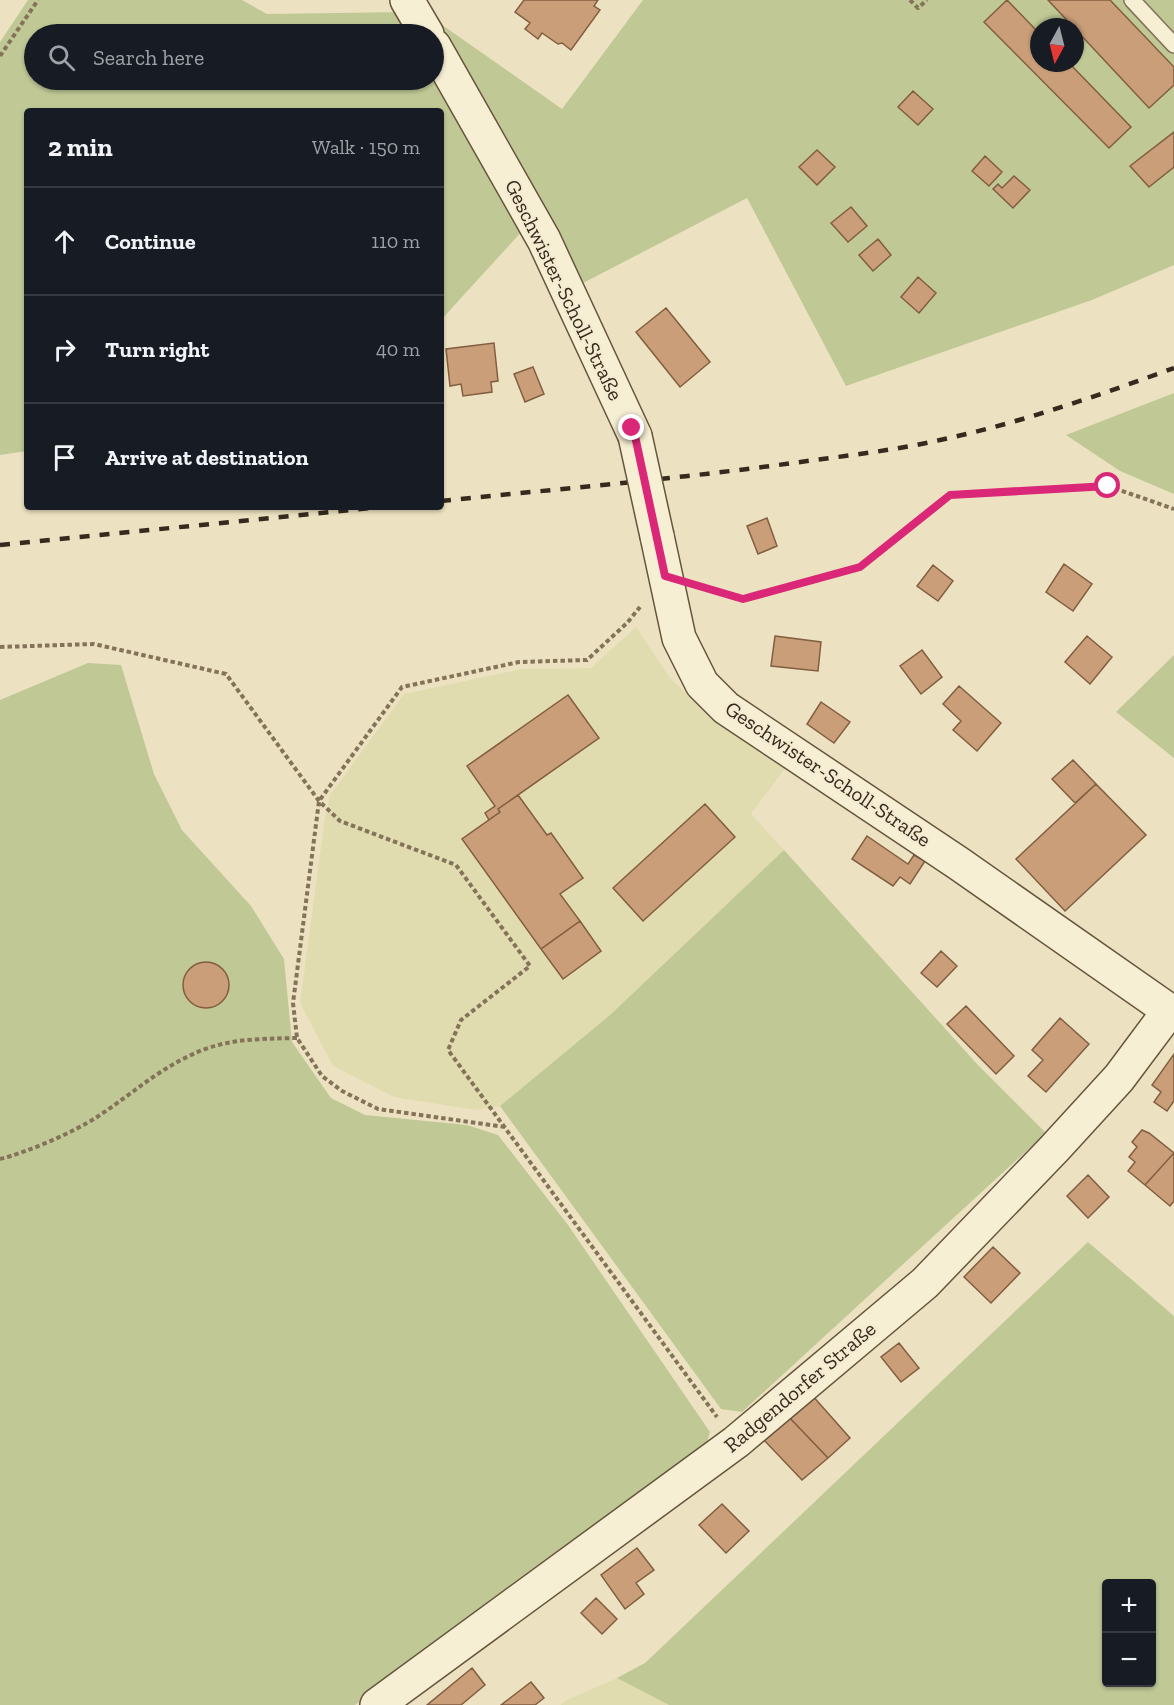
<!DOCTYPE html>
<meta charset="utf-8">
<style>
:root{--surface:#171b24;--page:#20242c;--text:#f1f3f6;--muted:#9ea1a6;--line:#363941}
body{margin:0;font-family:"Zilla Slab",serif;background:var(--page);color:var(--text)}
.controls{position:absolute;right:18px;bottom:18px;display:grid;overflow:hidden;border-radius:6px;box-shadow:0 2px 4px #0004}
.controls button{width:54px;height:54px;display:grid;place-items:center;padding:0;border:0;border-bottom:2px solid var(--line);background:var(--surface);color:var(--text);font:30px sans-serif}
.compass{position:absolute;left:1030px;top:18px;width:54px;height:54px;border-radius:50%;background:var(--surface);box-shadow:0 2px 4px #0004;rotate:187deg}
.stop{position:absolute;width:18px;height:18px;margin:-14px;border:4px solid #db2777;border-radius:50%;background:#fff}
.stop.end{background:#db2777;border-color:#fff;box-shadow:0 2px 6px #0008}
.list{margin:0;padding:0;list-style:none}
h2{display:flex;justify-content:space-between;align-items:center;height:78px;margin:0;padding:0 24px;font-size:26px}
h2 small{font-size:20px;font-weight:400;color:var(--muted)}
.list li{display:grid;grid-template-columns:39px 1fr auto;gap:18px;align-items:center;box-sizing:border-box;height:108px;padding:0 24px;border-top:2px solid var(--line)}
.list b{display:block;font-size:22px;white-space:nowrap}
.list em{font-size:20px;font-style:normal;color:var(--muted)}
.icon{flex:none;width:33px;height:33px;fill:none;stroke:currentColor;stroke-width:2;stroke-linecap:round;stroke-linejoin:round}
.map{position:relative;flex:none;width:1174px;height:1705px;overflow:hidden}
.search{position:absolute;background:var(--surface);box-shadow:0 2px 4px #0004;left:24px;top:24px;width:420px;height:66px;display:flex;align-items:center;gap:15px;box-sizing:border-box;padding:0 21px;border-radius:33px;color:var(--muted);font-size:22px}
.panel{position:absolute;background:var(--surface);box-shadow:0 2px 4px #0004;left:24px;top:108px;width:420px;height:402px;border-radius:6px}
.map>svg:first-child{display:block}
.farmland{fill:#e1dcaf}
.green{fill:#c0c996;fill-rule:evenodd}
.building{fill:#c99e78;stroke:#825e40;stroke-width:1.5}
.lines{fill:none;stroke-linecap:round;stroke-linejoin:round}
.lane-casing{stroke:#847359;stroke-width:18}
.secondary-casing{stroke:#66543d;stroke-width:36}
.path{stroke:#847359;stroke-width:4;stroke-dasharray:4.5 3;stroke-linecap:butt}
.lane{stroke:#f7efd4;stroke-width:15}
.secondary{stroke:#f7efd4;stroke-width:33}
.rail{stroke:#352a1d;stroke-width:4.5;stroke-dasharray:10 10;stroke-linecap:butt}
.secondary-bridge-casing{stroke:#66543d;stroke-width:36;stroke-linecap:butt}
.secondary-bridge{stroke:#f7efd4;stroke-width:33}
.route{stroke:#db2777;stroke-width:8}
.labels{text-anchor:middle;stroke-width:4.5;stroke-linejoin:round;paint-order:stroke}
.street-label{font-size:21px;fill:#352a1d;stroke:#f4ebd0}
</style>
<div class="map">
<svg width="1174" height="1705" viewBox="0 0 1174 1705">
<rect width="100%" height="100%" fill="#ece2c1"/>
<!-- farmland -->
<path class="farmland" d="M636 627 670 678 708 713 786 767 751 814 784 850 610 1015 500 1106 475 1110 394 1097 333 1066 300 1003 324 824 330 795 404 694 522 669 591 668Z
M617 1678 669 1705H560L567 1700Z"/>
<!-- green -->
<path class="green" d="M28 0H242L267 14 405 12 438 22 562 109 643 0H1174V265L1092 300 846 386 747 198 560 295 525 228 441 320V111H27V451L0 455V42ZM1039 27H1075V63H1039ZM34 34H434V80H34Z
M1174 393V494L1120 471 1066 435Z
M1174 655V758L1116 712Z
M88 663 121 665 154 774 182 830 251 906 284 959 292 1042 331 1098 365 1115 467 1125 498 1135 568 1225 710 1432 706 1446 355 1705H0V700Z
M784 850 977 1064 1046 1133 742 1412 721 1409 500 1106 610 1015Z
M1088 1242 1174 1316V1705H669L617 1678 645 1663ZM1106 1584H1152V1682H1106Z"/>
<!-- building -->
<path class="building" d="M524 0H598L594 6 600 10 571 50 562 43 558 44 542 33 538 39 525 29 530 23 515 12Z
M1007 0 1039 33V63H1069L1131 127 1109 148 984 22Z
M1048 0H1110L1174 67V85L1149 108Z
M913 91 933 109 918 125 898 107Z
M1174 132V167L1149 187 1130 166Z
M817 150 835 167 817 185 799 167Z
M985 156 1002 172 989 186 972 171Z
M1014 176 1030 190 1013 208 993 189 998 184 1002 188Z
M851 207 867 226 848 242 831 223Z
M878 239 891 255 873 271 859 255Z
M918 277 936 293 919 313 901 297Z
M666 308 710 362 680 387 636 332Z
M494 343 498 381 491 382 492 392 463 396 461 384 450 386 446 349Z
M533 367 544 394 525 402 514 374Z
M767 518 777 546 758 554 747 526Z
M1064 564 1092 584 1073 611 1046 592Z
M933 565 953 581 938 601 917 586Z
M775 636 821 642 818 671 771 666Z
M1087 636 1112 657 1090 684 1065 662Z
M922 650 942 677 921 694 900 666Z
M959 686 1001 723 977 751 953 730 961 721 943 704Z
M568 695 599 738 498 809 500 812 489 820 485 813 495 806 467 766Z
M821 702 850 722 834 743 807 724Z
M1073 760 1096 784 1075 803 1052 779Z
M1096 784 1146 835 1065 911 1016 859Z
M518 795 547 835 551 833 583 878 560 894 580 921 541 949 462 839 500 812 498 809Z
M705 804 735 837 643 921 613 888Z
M867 836 908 864 914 855 925 861 910 884 900 877 893 886 852 859Z
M580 921 601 951 563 979 541 949Z
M941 951 957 966 937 987 921 973Z
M183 985a23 23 0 1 1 46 0a23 23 0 1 1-46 0Z
M966 1006 1014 1056 996 1074 947 1024Z
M1060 1018 1089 1044 1046 1092 1028 1076 1043 1060 1032 1050Z
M1174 1054V1101L1167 1111 1154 1102 1161 1092 1152 1085Z
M1142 1130 1149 1133 1174 1153 1145 1185 1128 1171 1135 1162 1129 1157 1137 1147 1132 1142Z
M1174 1153V1201L1170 1206 1145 1185Z
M1088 1175 1109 1197 1088 1218 1067 1196Z
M993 1247 1020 1273 991 1303 964 1277Z
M899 1343 919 1368 901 1382 881 1357Z
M811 1394 850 1438 828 1458 787 1415Z
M787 1415 828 1458 802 1480 762 1438Z
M722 1504 749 1531 726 1553 699 1525Z
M637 1548 654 1570 636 1583 644 1594 625 1609 601 1575Z
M596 1598 617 1619 602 1634 581 1613Z
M472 1668 485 1685 461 1705H427Z
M531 1682 544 1698 535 1705H501Z"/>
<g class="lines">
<!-- lane casing -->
<g class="lane-casing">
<path id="lane" d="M1132 0 1174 45"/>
</g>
<!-- secondary casing -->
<g class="secondary-casing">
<path id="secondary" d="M407 0 427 34
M434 46 544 240 635 436
M657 536 679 638 702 684 726 708 958 863 1174 1014
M377 1705 736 1442 925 1283 1054 1149 1119 1078 1169 1011"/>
</g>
<!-- path -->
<path class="path" d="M910 0 918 8 927 0
M0 56 38 0
M697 585 743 599 860 567 950 495 1108 486 1174 509
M0 647 94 644 226 674 319 801 340 821 456 865 530 966 461 1020 448 1050 717 1417
M505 1127 378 1109 342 1091 322 1076 297 1038 293 1003 319 801 402 687 519 662 587 660 627 623 640 607
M0 1159C28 1152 72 1133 97 1117 128 1097 155 1072 189 1056 225 1038 258 1039 297 1038"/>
<!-- lane -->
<use href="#lane" class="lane"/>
<!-- secondary -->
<use href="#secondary" class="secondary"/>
<!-- rail -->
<path class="rail" d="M441 501C558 489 676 479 793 463 842 456 892 451 940 440 1020 423 1097 396 1174 368
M0 545 381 507"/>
<!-- secondary-bridge casing -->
<g class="secondary-bridge-casing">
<path id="secondary-bridge" d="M635 436 657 536"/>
</g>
<!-- secondary-bridge -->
<use href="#secondary-bridge" class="secondary-bridge"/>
</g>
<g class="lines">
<!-- route -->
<path class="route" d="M632 428 635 436 665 576 743 599 860 567 950 495 1108 486"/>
</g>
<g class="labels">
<!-- street labels -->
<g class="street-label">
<text transform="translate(564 290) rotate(64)" y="7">Geschwister-Scholl-Straße</text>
<text transform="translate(828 774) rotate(34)" y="7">Geschwister-Scholl-Straße</text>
<text transform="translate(800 1387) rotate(-40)" y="7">Radgendorfer Straße</text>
</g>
</g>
</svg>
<div class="controls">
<button>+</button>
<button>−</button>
</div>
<svg class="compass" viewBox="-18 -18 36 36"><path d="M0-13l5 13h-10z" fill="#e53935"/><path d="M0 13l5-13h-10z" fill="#9ea1a6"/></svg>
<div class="stop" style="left:1108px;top:486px"></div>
<div class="stop end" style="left:632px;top:428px"></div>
<div class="search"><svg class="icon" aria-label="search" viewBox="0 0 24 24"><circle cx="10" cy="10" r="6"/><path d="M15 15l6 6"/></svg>Search here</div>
<section class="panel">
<h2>2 min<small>Walk · 150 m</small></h2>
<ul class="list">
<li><svg class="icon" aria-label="ahead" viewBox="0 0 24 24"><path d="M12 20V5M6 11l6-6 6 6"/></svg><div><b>Continue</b></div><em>110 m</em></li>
<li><svg class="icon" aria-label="right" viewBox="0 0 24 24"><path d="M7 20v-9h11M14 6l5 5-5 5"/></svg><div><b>Turn right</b></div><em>40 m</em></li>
<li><svg class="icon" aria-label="arrive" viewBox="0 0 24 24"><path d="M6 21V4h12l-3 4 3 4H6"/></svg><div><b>Arrive at destination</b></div></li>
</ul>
</section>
</div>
